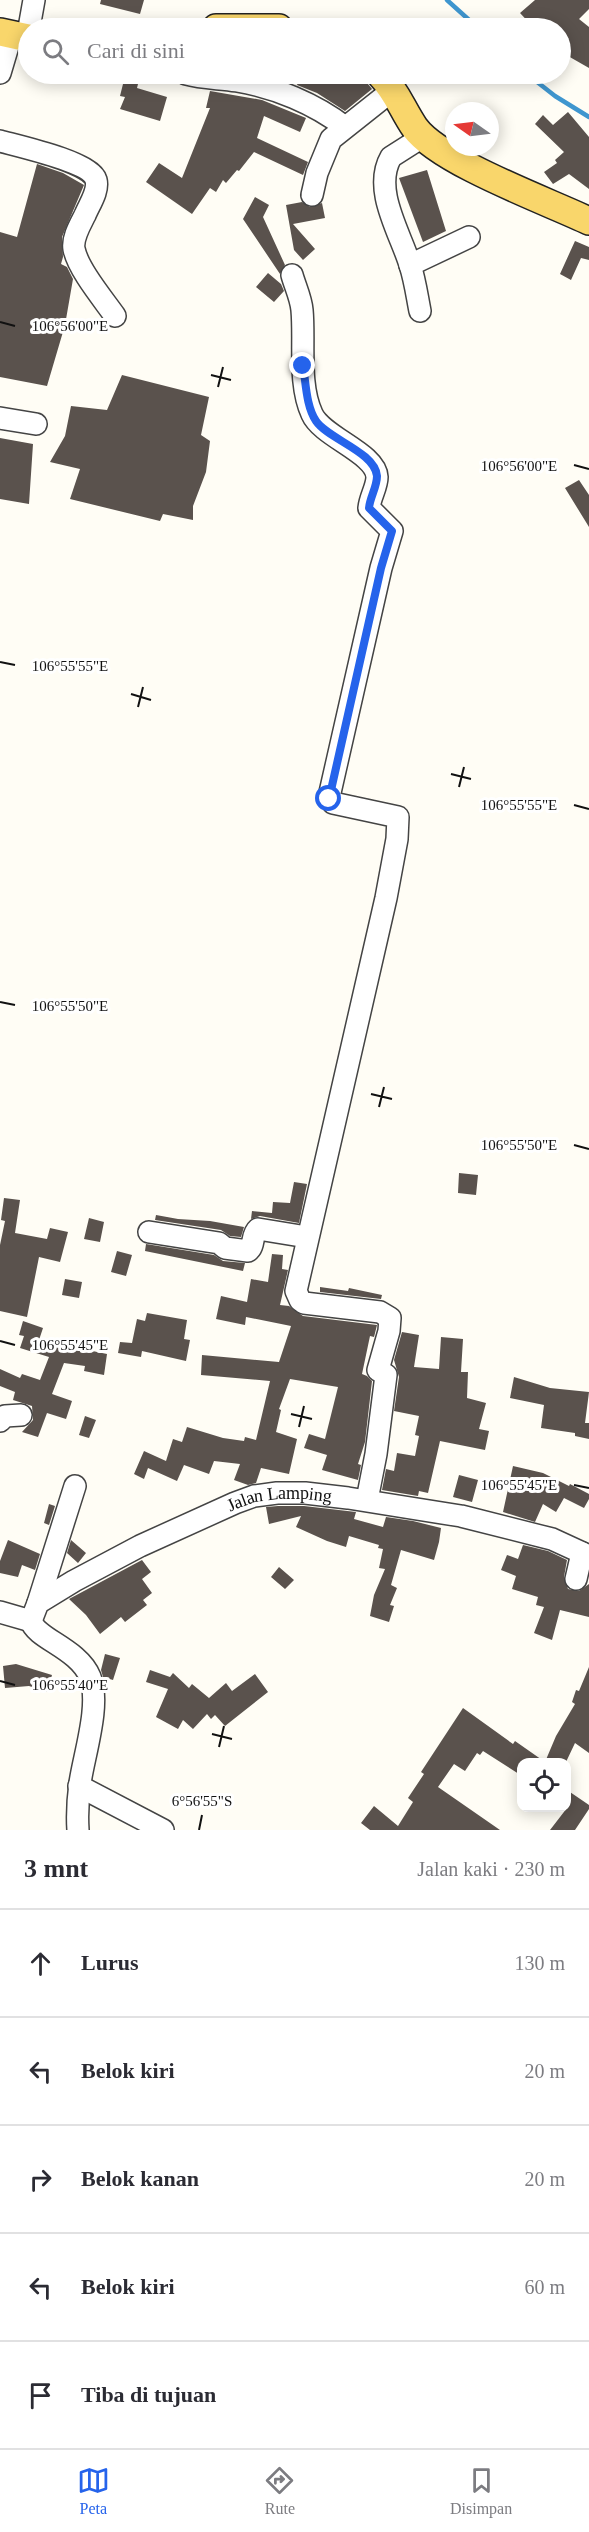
<!DOCTYPE html>
<html lang="id">
<meta charset="utf-8">
<style>
:root{--surface:#fff;--page:#f7f7f7;--text:#2b2b33;--muted:#7c7c81;--line:#e1e1e2;--accent:#2563eb}
body{margin:0;font-family:"Times New Roman",serif;background:var(--page);color:var(--text)}
.controls{position:absolute;right:18px;bottom:18px;display:grid;overflow:hidden;border-radius:12px;box-shadow:0 3px 15px #0003}
.controls button{width:54px;height:54px;display:grid;place-items:center;padding:0;border:0;border-bottom:2px solid var(--line);background:var(--surface);color:var(--text);font:30px sans-serif}
.compass{position:absolute;left:445px;top:102px;width:54px;height:54px;border-radius:50%;background:var(--surface);box-shadow:0 3px 15px #0003;rotate:284deg}
.stop{position:absolute;width:18px;height:18px;margin:-14px;border:4px solid #2563eb;border-radius:50%;background:#fff}
.stop.end{background:#2563eb;border-color:#fff;box-shadow:0 2px 6px #0008}
.list{margin:0;padding:0;list-style:none}
h2{display:flex;justify-content:space-between;align-items:center;height:78px;margin:0;padding:0 24px;font-size:26px}
h2 small{font-size:20px;font-weight:400;color:var(--muted)}
.list li{display:grid;grid-template-columns:39px 1fr auto;gap:18px;align-items:center;box-sizing:border-box;height:108px;padding:0 24px;border-top:2px solid var(--line)}
.list b{display:block;font-size:22px;white-space:nowrap}
.list em{font-size:20px;font-style:normal;color:var(--muted)}
.icon{flex:none;width:33px;height:33px;fill:none;stroke:currentColor;stroke-width:2;stroke-linecap:round;stroke-linejoin:round}
.map{position:relative;flex:none;width:589px;height:1830px;overflow:hidden}
.search{position:absolute;background:var(--surface);box-shadow:0 3px 15px #0003;left:18px;right:18px;top:18px;height:66px;display:flex;align-items:center;gap:15px;box-sizing:border-box;padding:0 21px;border-radius:33px;color:var(--muted);font-size:22px}
.sheet{height:618px;background:var(--surface)}
nav{display:flex;justify-content:space-around;align-items:center;box-sizing:border-box;height:84px;border-top:2px solid var(--line);background:var(--surface);font-size:16px;color:var(--muted)}
nav a{display:grid;justify-items:center;gap:3px}
nav .on{color:var(--accent)}
.map>svg:first-child{display:block}
.lines{fill:none;stroke-linecap:round;stroke-linejoin:round}
.stream{stroke:#3f96cf;stroke-width:4.5}
.building{fill:#5a524d}
.minor-casing{stroke:#444;stroke-width:24}
.major-casing{stroke:#222;stroke-width:30}
.minor{stroke:#fff;stroke-width:21}
.major{stroke:#f9d66b;stroke-width:27}
.route{stroke:#2563eb;stroke-width:8}
.ticks{fill:none;stroke:#111;stroke-width:2}
.labels{text-anchor:middle;stroke-width:6;stroke-linejoin:round;paint-order:stroke}
.street-label{font-size:18px;fill:#111;stroke:#fff}
.ticks-label{font-size:15px;text-anchor:middle;fill:#111;stroke:#fff;stroke-width:6;stroke-linejoin:round;paint-order:stroke}
</style>
<div class="map">
<svg width="589" height="1830" viewBox="0 0 589 1830">
<rect width="100%" height="100%" fill="#fffdf5"/>
<g class="lines">
<!-- stream -->
<path class="stream" d="M447 0 478 28
M527 74 555 96 589 117"/>
</g>
<!-- building -->
<path class="building" d="M101 0H144L140 14 100 4Z
M535 0H589V9L579 19 589 27V68L561 52V28H534L520 13Z
M301 74H360L372 89 345 111 317 93 297 85Z
M124 80 138 84 137 88 167 97 160 121 120 109 125 97 120 96Z
M210 91 262 100 306 118 300 132 264 116 257 138 308 162 303 175 254 152 239 171 237 170 226 183 223 180 216 192 210 188 192 214 146 182 159 163 182 178 210 108H206Z
M568 112 589 137V189L569 174 553 184 544 172 557 163 555 160 564 152 535 124 543 115 553 125Z
M37 164 63 173 84 185 62 237 63 257 61 264 67 267 73 279 65 325 47 386 0 377V232L17 237Z
M427 170 446 231 423 242 399 178Z
M255 197 269 205 263 217 285 265 280 274 243 219Z
M302 202 310 207 322 203 325 218 293 224 315 249 303 260 294 250 286 205Z
M575 241 589 247V260L581 258 571 280 560 274Z
M268 273 281 284 284 291 274 302 256 287Z
M122 375 209 397 201 435 210 441 206 472 193 506V520L163 514 160 521 70 499 80 469 50 462 65 436 71 406 107 410Z
M0 438 33 444 29 504 0 499Z
M579 480 589 495V527L565 488Z
M459 1173 478 1175 476 1195 458 1193Z
M294 1182 307 1184 299 1223 260 1216 251 1219 252 1211 272 1213 273 1202 290 1203Z
M4 1198 20 1200 15 1233 47 1239 50 1228 68 1232 60 1262 39 1257 27 1317 0 1311V1245L5 1221 1 1220Z
M156 1215 178 1219 210 1221 244 1227 241 1237 230 1236 221 1230 155 1220Z
M89 1218 104 1222 100 1242 84 1239Z
M146 1244 214 1255 223 1261 245 1263 243 1271 145 1251Z
M117 1251 132 1255 126 1276 111 1272Z
M272 1254 283 1255 282 1269 288 1270 280 1305 289 1306 303 1316 377 1325 374 1337 370 1336 362 1374 367 1376 372 1381 365 1442 358 1464 361 1465 358 1480 322 1470 327 1455 304 1448 309 1434 325 1439 338 1387 290 1379 279 1409 281 1410 276 1432 297 1439 289 1474 261 1468 256 1483 248 1485 234 1480 240 1464 214 1461 209 1474 184 1465 177 1481 148 1468 144 1479 134 1474 144 1451 166 1461 173 1439 182 1442 187 1427 223 1438 244 1441 245 1437 256 1440 270 1381 201 1375 202 1355 279 1362 291 1326 246 1317 245 1325 216 1319 221 1296 247 1302 251 1279 268 1282Z
M65 1279 82 1282 79 1298 62 1295Z
M320 1287 348 1291 349 1288 382 1295 381 1299 320 1292Z
M147 1313 187 1320 184 1339 190 1340 186 1361 142 1351 141 1357 118 1353 120 1342 132 1343 137 1319 145 1321Z
M23 1321 43 1328 39 1340 107 1354 104 1375 84 1371 85 1366 64 1363 52 1394 72 1401 66 1419 47 1413 38 1437 22 1432 33 1420 32 1406 13 1400 15 1392 0 1386V1369L20 1378 22 1374 40 1380 49 1357 20 1348 24 1336 19 1335Z
M402 1332 419 1335 414 1367 439 1369 441 1337 463 1339 461 1372H468L467 1398 486 1403 479 1429 489 1431 485 1450 440 1441 428 1493 419 1491 418 1496 382 1490 386 1469 394 1471 397 1453 415 1456 419 1436 415 1435 419 1416 394 1411 399 1377 394 1360Z
M514 1377 550 1388 589 1392 585 1423H589V1439L575 1436V1433L541 1428 544 1405 510 1398Z
M85 1416 96 1420 89 1438 79 1435Z
M513 1466 543 1473 569 1486 570 1484 589 1494V1499L584 1508 564 1498 556 1512 543 1504 535 1522 503 1512Z
M459 1475 478 1480 472 1502 453 1497Z
M49 1504 55 1506 49 1525 44 1523Z
M278 1506H304L356 1512 354 1519 383 1527 386 1517 413 1521 441 1528 439 1542 434 1560 401 1550 391 1585 397 1588 390 1605 394 1606 389 1622 370 1616 374 1595 385 1569 379 1568 383 1549 378 1548 379 1545 349 1536 346 1547 327 1541 296 1527 301 1516 269 1524 266 1507Z
M8 1540 40 1554 35 1570 22 1565 18 1577 0 1573V1561Z
M71 1540 86 1553 78 1563 67 1553Z
M523 1545 548 1551 567 1560 564 1577 568 1589 579 1591 589 1584V1617L560 1610 552 1640 534 1633 544 1607 536 1605 538 1597 512 1589 516 1576 501 1570 507 1555 518 1559Z
M142 1560 151 1572 142 1579 152 1593 143 1600 147 1605 125 1622 121 1617 100 1634 86 1615 69 1599Z
M279 1567 294 1580 285 1589 271 1577Z
M105 1654 120 1658 113 1680 103 1677 101 1670Z
M16 1664 52 1675 47 1692 29 1686 5 1688 3 1666Z
M589 1667V1753L575 1743 566 1762H522V1776L483 1751 480 1755 477 1753 465 1771 454 1764 438 1787 500 1830H370L361 1823 374 1806 398 1826 413 1802 408 1798 424 1774 421 1772 463 1708 513 1744 515 1741 545 1762 556 1736 575 1704 572 1702 576 1690 579 1691Z
M150 1670 170 1677 173 1673 189 1688 192 1684 209 1698 226 1683 232 1691 255 1674 268 1692 225 1726 215 1715 211 1719 207 1714 193 1729 183 1720 178 1729 156 1717 168 1689 146 1682Z
M567 1790 589 1805V1809L575 1830H550L567 1808Z"/>
<g class="lines">
<!-- minor casing -->
<g class="minor-casing">
<g id="minor">
<path d="M29 28 34 0"/>
<path d="M0 73 11 36"/>
<path d="M186 74C204 79 220 78 237 81 275 87 315 104 345 127"/>
<path d="M0 141C18 146 91 162 96 180 99 191 89 205 85 215 80 225 72 238 74 249 78 269 103 299 115 316"/>
<path d="M312 195 317 173 331 139 394 89"/>
<path d="M410 265 469 237"/>
<path d="M292 275C295 286 301 298 302 310 305 342 298 384 312 414 322 437 376 453 377 477 377 487 370 497 369 508L392 531 381 568 329 797 333 803 398 817 397 839 386 898 296 1291 300 1300 304 1303 380 1312 390 1318 389 1331 378 1370 386 1375 376 1454 367 1500"/>
<path d="M420 311C417 296 415 280 410 265 401 234 372 190 391 157L424 136"/>
<path d="M0 418 36 424"/>
<path d="M149 1232 219 1243 225 1248 248 1251C255 1246 251 1235 258 1229L307 1237"/>
<path d="M0 1421 5 1416 21 1415"/>
<path d="M576 1579 582 1553"/>
<path d="M38 1603 75 1486"/>
<path id="s1" d="M0 1612 31 1621 38 1603 74 1581 140 1546 235 1503 254 1496 277 1493H305L348 1498 461 1516 552 1539 589 1556"/>
<path d="M31 1621C36 1639 78 1648 90 1677 101 1704 84 1755 80 1783 78 1798 77 1815 78 1830"/>
<path d="M79 1786 163 1830"/>
</g>
</g>
<!-- major casing -->
<g class="major-casing">
<path id="major" d="M216 28H279
M0 32 28 38
M380 74C397 92 402 109 415 128 440 162 547 201 589 221"/>
</g>
<!-- minor -->
<use href="#minor" class="minor"/>
<!-- major -->
<use href="#major" class="major"/>
</g>
<g class="lines">
<!-- route -->
<path class="route" d="M303 366C306 383 306 406 316 421 328 439 375 452 377 476 377 487 370 497 369 508L392 531 381 568 329 799"/>
</g>
<!-- ticks -->
<path class="ticks" d="M0 322 15 326M211 375 231 380M218 387 223 367M574 465 589 469M0 662 15 665M131 694 151 700M138 707 143 687M451 774 471 779M459 787 464 767M574 805 589 809M0 1002 15 1005M371 1094 392 1099M379 1107 384 1087M574 1145 589 1149M0 1341 15 1345M291 1414 312 1419M299 1427 304 1406M574 1485 589 1488M0 1681 15 1685M212 1734 232 1739M219 1747 224 1726M199 1830 202 1815"/>
<g class="labels">
<!-- street labels -->
<g class="street-label">
<text dy="6" stroke="none"><textPath href="#s1" startOffset="318">Jalan Lamping</textPath></text>
</g>
</g>
<g class="ticks-label">
<text x="70" y="331">106°56'00"E</text>
<text x="519" y="471">106°56'00"E</text>
<text x="70" y="671">106°55'55"E</text>
<text x="519" y="810">106°55'55"E</text>
<text x="70" y="1011">106°55'50"E</text>
<text x="519" y="1150">106°55'50"E</text>
<text x="70" y="1350">106°55'45"E</text>
<text x="519" y="1490">106°55'45"E</text>
<text x="70" y="1690">106°55'40"E</text>
<text x="202" y="1806">6°56'55"S</text>
</g>
</svg>
<div class="controls">
<button><svg class="icon" aria-label="locate" viewBox="0 0 24 24"><circle cx="12" cy="12" r="6"/><path d="M12 2v4M12 18v4M2 12h4M18 12h4"/></svg></button>
</div>
<svg class="compass" viewBox="-18 -18 36 36"><path d="M0-13l5 13h-10z" fill="#e53935"/><path d="M0 13l5-13h-10z" fill="#7c7c81"/></svg>
<div class="stop" style="left:329px;top:799px"></div>
<div class="stop end" style="left:303px;top:366px"></div>
<div class="search"><svg class="icon" aria-label="search" viewBox="0 0 24 24"><circle cx="10" cy="10" r="6"/><path d="M15 15l6 6"/></svg>Cari di sini</div>
</div>
<section class="sheet">
<h2>3 mnt<small>Jalan kaki · 230 m</small></h2>
<ul class="list">
<li><svg class="icon" aria-label="ahead" viewBox="0 0 24 24"><path d="M12 20V5M6 11l6-6 6 6"/></svg><div><b>Lurus</b></div><em>130 m</em></li>
<li><svg class="icon" aria-label="left" viewBox="0 0 24 24"><path d="M17 20v-9H6M10 6l-5 5 5 5"/></svg><div><b>Belok kiri</b></div><em>20 m</em></li>
<li><svg class="icon" aria-label="right" viewBox="0 0 24 24"><path d="M7 20v-9h11M14 6l5 5-5 5"/></svg><div><b>Belok kanan</b></div><em>20 m</em></li>
<li><svg class="icon" aria-label="left" viewBox="0 0 24 24"><path d="M17 20v-9H6M10 6l-5 5 5 5"/></svg><div><b>Belok kiri</b></div><em>60 m</em></li>
<li><svg class="icon" aria-label="arrive" viewBox="0 0 24 24"><path d="M6 21V4h12l-3 4 3 4H6"/></svg><div><b>Tiba di tujuan</b></div></li>
</ul>
</section>
<nav>
<a class="on"><svg class="icon" aria-label="map" viewBox="0 0 24 24"><path d="M3 6l6-2 6 2 6-2v14l-6 2-6-2-6 2zM9 4v14M15 6v14"/></svg>Peta</a>
<a><svg class="icon" aria-label="directions" viewBox="0 0 24 24"><path d="M12 3l9 9-9 9-9-9zM9 14v-3h6M13 9l2 2-2 2"/></svg>Rute</a>
<a><svg class="icon" aria-label="saved" viewBox="0 0 24 24"><path d="M7 4h10v16l-5-4-5 4z"/></svg>Disimpan</a>
</nav>
